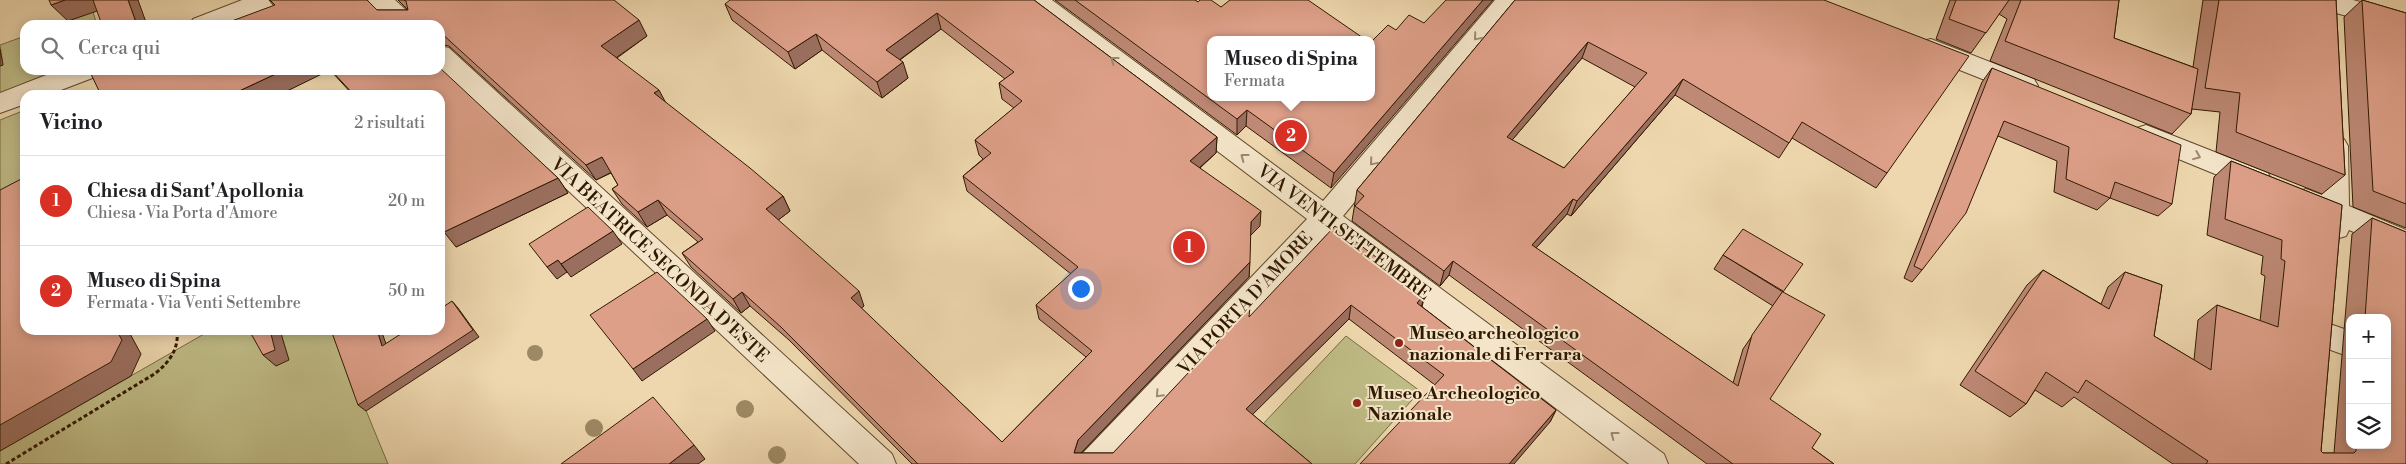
<!DOCTYPE html>
<html lang="it">
<meta charset="utf-8">
<style>
:root{--surface:#fff;--page:#f2f2f2;--text:#202124;--muted:#757577;--line:#e0e0e0;--accent:#d93025}
body{margin:0;font-family:"Libre Bodoni",serif;background:var(--page);color:var(--text)}
.controls{position:absolute;right:15px;bottom:15px;display:grid;overflow:hidden;border-radius:10px;box-shadow:0 2px 12px #0003}
.controls button{width:45px;height:45px;display:grid;place-items:center;padding:0;border:0;border-bottom:1px solid var(--line);background:var(--surface);color:var(--text);font:25px sans-serif}
.you{position:absolute;left:1080px;top:288px;width:18px;height:18px;margin:-12px;border:4px solid #fff;border-radius:50%;background:#1a73e8;box-shadow:0 0 0 8px #1a73e833}
.badge{display:grid;place-items:center;width:32px;height:32px;border-radius:50%;background:var(--accent);color:#fff;font-size:16px;font-weight:700}
.pin{position:absolute;translate:-50% -50%;border:2px solid #fff;box-shadow:0 1px 5px #0006}
.popup{position:absolute;left:1207px;top:36px;width:168px;height:65px;box-sizing:border-box;display:grid;place-content:center;border-radius:10px;background:var(--surface);filter:drop-shadow(0 1px 4px #0005);font-size:16px;white-space:nowrap;color:var(--muted)}
.popup b{font-size:19px;color:var(--text)}
.popup::after{content:'';position:absolute;left:50%;top:100%;margin-left:-10px;border:10px solid transparent;border-top-color:var(--surface)}
.list{margin:0;padding:0;list-style:none}
h2{display:flex;justify-content:space-between;align-items:center;height:65px;margin:0;padding:0 20px;font-size:21px}
h2 small{font-size:16px;font-weight:400;color:var(--muted)}
.list li{display:grid;grid-template-columns:32px 1fr auto;gap:15px;align-items:center;box-sizing:border-box;height:90px;padding:0 20px;border-top:1px solid var(--line)}
.list b{display:block;font-size:19px;white-space:nowrap}
.list p{margin:0;font-size:16px;white-space:nowrap;color:var(--muted)}
.list em{font-size:16px;font-style:normal;color:var(--muted)}
.icon{flex:none;width:28px;height:28px;fill:none;stroke:currentColor;stroke-width:2;stroke-linecap:round;stroke-linejoin:round}
.map{position:relative;flex:none;width:2406px;height:464px;overflow:hidden}
.search{position:absolute;background:var(--surface);box-shadow:0 2px 12px #0003;left:20px;top:20px;width:425px;height:55px;display:flex;align-items:center;gap:12px;box-sizing:border-box;padding:0 18px;border-radius:15px;color:var(--muted);font-size:19px}
.panel{position:absolute;background:var(--surface);box-shadow:0 2px 12px #0003;left:20px;top:90px;width:425px;height:245px;border-radius:15px}
.map>svg:first-child{display:block}
.green{fill:#bfbc86;stroke:#786a43}
.lines{fill:none;stroke-linecap:round;stroke-linejoin:round}
.minor-casing{stroke:#60482c;stroke-width:2}
.path{stroke:#301900;stroke-width:3;stroke-dasharray:4 2.5;stroke-linecap:butt}
.minor{fill:#f4e5ca;fill-rule:evenodd}
.tree{fill:#9d8964}
.wall{fill:#be8975;stroke:#301900;fill-rule:evenodd}
.shaded-wall{fill:#9b6f5f;stroke:#301900}
.building{fill:#dd9f88;stroke:#301900;fill-rule:evenodd}
.oneway{stroke:#9c896f}
.poi-dot{fill:#8f2418;stroke:#f4e5ca;stroke-width:2}
.labels{text-anchor:middle;stroke-width:4;stroke-linejoin:round;paint-order:stroke}
.street-label{font-size:18px;fill:#301900;stroke:#f4e5ca}
.poi-label{font-size:18px;font-weight:bold;fill:#301900;stroke:#f4e5ca;text-anchor:start}
</style>
<div class="map">
<svg width="2406" height="464" viewBox="0 0 2406 464">
<rect width="100%" height="100%" fill="#eed7ae"/>
<filter id="stains"><feTurbulence type="fractalNoise" baseFrequency=".004" numOctaves="4"/><feColorMatrix values="0 0 0 0 .2 0 0 0 0 .09 0 0 0 0 .02 0 0 0 .5 -.17"/></filter>
<radialGradient id="worn" r=".72"><stop offset=".6" stop-color="#630" stop-opacity="0"/><stop offset="1" stop-color="#630" stop-opacity=".3"/></radialGradient>
<!-- green -->
<path class="green" d="M93 12 97 25H57Z
M25 36V70H65L0 95V66L3 65 0 45Z
M25 110V203L0 215V120Z
M211 330H318L335 335 388 464H0V451Z
M1346 336 1420 391 1355 464H1311L1262 425Z"/>
<g class="lines">
<!-- minor casing -->
<g class="minor-casing">
<path id="minor" d="M242 0H279L276 6 227 25H190L193 19Z
M368 0H395L416 19 419 25H391L371 6Z
M1023 0H1052L1323 201 1495 0H1521L1343 216 1664 454 1668 464H1629L1327 234 1113 464H1078L1082 454 1307 219 1026 6Z
M2307 0H2353L2406 14V32L2310 6Z
M1931 39 2034 79 2038 86 2034 93 2025 96 1922 55 1919 48 1922 41Z
M440 46 449 48 892 454 896 464H859L440 70Z
M59 70H99L95 77 48 95H25V104L0 113V93Z
M2146 125 2268 173 2272 181 2268 189 2259 192 2137 142 2133 135 2137 128Z
M2335 136 2344 139 2348 146 2349 206 2406 230V254L2349 230 2346 236 2336 239 2326 236 2322 228V219L2296 208 2292 200 2296 192 2306 189 2322 195V146L2326 139Z
M2327 323 2350 331V357L2317 345 2313 336 2317 327Z"/>
</g>
<!-- path -->
<path class="path" d="M6 464 156 373C170 361 179 349 177 330"/>
<!-- minor -->
<use href="#minor" class="minor"/>
</g>
<!-- trees -->
<g class="tree">
<circle cx="535" cy="353" r="8"/>
<circle cx="745" cy="409" r="9"/>
<circle cx="594" cy="428" r="9"/>
<circle cx="777" cy="455" r="9"/>
</g>
<!-- wall -->
<path class="wall" d="M269 0H367L377 10H408L398 0H614L647 36 617 58 666 103 783 196 790 211 778 220 864 306 861 308 1002 442 1086 357 1039 319 1036 305 1071 274 967 191 963 176 983 159 979 155 975 140 1014 108 1002 99 999 83 1005 79 941 29 900 60 908 78 882 98 822 50 795 69 732 20 725 4 1034 0 1217 137 1216 153 1200 168 1260 226 1250 236 1249 277 1081 453H1113L1249 317 1425 294 1422 307 1556 410 1550 422 1435 385 1349 319 1252 414 1312 464H912L789 340 750 306 741 313 691 267 682 253 698 242 667 215 647 227 622 204 612 189 618 185 611 173 596 180 449 46 440 44V25L274 6Z
M1055 0H1195L1198 2 1221 7 1371 97 1331 188 1246 126 1237 135Z
M1515 0H1824L1887 173 1876 188 1792 138 1779 158 1675 95 1571 216 1567 214 1536 248 1733 383 1743 349 1773 306 1714 269 1723 255 1783 292 1770 399 1812 448 1834 464H1707L1449 275 1440 286 1352 221 1357 190ZM1582 58 1635 87 1564 168 1512 140Z
M1950 0H2119L2114 38 2193 67 2203 0H2336L2345 175 2322 194 2216 152 2220 112 2192 109 2191 114 2172 134 1990 61 2007 19 1999 14 1971 53 1936 39Z
M2362 0 2406 13V228L2353 207 2344 17Z
M1992 68 2172 204 2158 216 2110 198 2097 210 2054 192 2057 161 1998 136 1922 270 1912 282 1904 278 1982 82Z
M89 70H440L558 178 568 193 456 247 440 95H353L330 70Z
M2231 161 2342 205 2321 451 2323 453H2334L2352 234 2372 218 2406 232V464H2173L2074 397 2062 407 2035 390 2026 404 2010 417 1960 385 2027 285 2043 270 2101 304 2108 287 2125 272 2162 285 2154 336 2194 360 2198 320 2217 305 2260 321 2265 276 2261 274 2263 256 2207 235 2214 177ZM2350 318H2387V445H2350Z"/>
<!-- shaded-wall -->
<path class="shaded-wall" d="M65 0H99L106 8 68 21 51 5Z
M128 0H138L147 25H137Z
M1483 0H1493L1331 188 1334 173Z
M937 13 941 29 891 66 886 50Z
M639 20 647 36 610 62 601 46Z
M816 34 822 50 795 69 788 52Z
M1588 42 1582 58 1502 152 1507 137Z
M0 49 3 65 0 66Z
M903 62 908 78 882 98 877 82Z
M284 70H330L279 95H238L237 92Z
M1683 79 1675 95 1571 216 1577 201Z
M659 90 667 105 654 93Z
M1247 110 1246 126 1237 135V119Z
M1217 137 1216 153 1190 176V161Z
M602 157 612 172 596 180 586 165Z
M558 178 568 193 456 247 444 232Z
M783 196 790 211 773 224 766 209Z
M1573 199 1567 214 1526 259 1532 245Z
M658 200 667 215 647 227 638 212Z
M1261 211 1260 226 1250 236 1251 222Z
M613 231 622 244 571 277 561 264Z
M558 260 567 272 557 279 547 267Z
M1453 261 1449 275 1440 286 1444 271Z
M1250 262 1249 277 1081 453H1074L1078 440Z
M859 291 864 306 857 312 851 298Z
M742 292 750 306 741 313 733 299Z
M1425 294 1421 308 1417 303Z
M452 301 458 308 479 337 366 411 358 405Z
M1351 305 1349 319 1245 422 1246 409Z
M707 319 715 331 642 381 633 369Z
M116 330H128L141 354 131 376 0 451V425Z
M270 330H280L289 360 276 366 263 355Z
M377 330H381L389 352 382 346Z
M1556 410 1550 422 1514 464H1509Z
M694 445 705 459 698 464H669Z"/>
<!-- building -->
<path class="building" d="M49 0H65L51 5Z
M93 0H128L137 25H102Z
M270 0H367L377 10H408L406 1 404 0H614L639 20 601 46 659 90 654 93 750 168 783 196 766 209 859 291 851 298 1002 442 1092 351 1036 305 1078 267 963 176 991 153 975 140 1022 101 999 83 1014 72 937 13 886 50 903 62 877 82 816 34 788 52 725 4 730 0H1034L1217 137 1190 161 1261 211 1251 222 1250 262 1078 440 1074 453H1113L1250 307 1249 317 1335 226 1425 294 1417 303 1556 410 1509 464H1360L1444 375 1351 305 1246 409 1312 464H918L781 327 742 292 733 299 682 253 703 239 658 200 638 212 612 189 618 185 602 157 586 165 440 32V25H221L275 5Z
M1075 0H1195L1198 2 1200 0H1211L1221 7 1230 0H1308L1366 40H1211V97H1371V42L1388 25 1396 30 1409 15 1424 23 1446 0H1483L1334 173 1247 110 1237 119Z
M1515 0H1824L1969 56 1887 173 1802 122 1789 143 1683 79 1577 201 1573 199 1532 245 1738 386 1752 335 1783 291 1723 255 1743 229 1803 264 1783 292 1825 315 1770 399 1821 434 1812 448 1834 464H1733L1453 261 1444 271 1355 206 1364 196 1357 190ZM1588 42 1647 73 1564 168 1507 137Z
M1956 0H2009L1986 33 1949 19Z
M2021 0H2119L2114 38 2198 69 2191 114 2005 41Z
M2219 0H2336L2345 175 2236 132 2240 93 2205 88Z
M2362 0 2406 13V204L2373 191Z
M440 68 558 178 444 232 440 226V95H354L331 70H440Z
M1992 68 2181 145 2172 204 2115 182 2110 198 2066 179 2069 147 2004 121 1966 213 1922 270 1914 266Z
M89 70H284L237 92 238 95H101Z
M2231 161 2342 205 2321 451 2323 453H2354L2356 451V445H2387V318H2365L2372 218 2406 232V464H2206L2208 461 2086 380 2078 393 2046 372 2026 404 1975 371 2043 270 2109 309 2125 272 2162 285 2154 336 2211 370 2217 305 2278 327 2285 261 2281 259 2282 240 2225 219Z
M25 177V330H116L122 340 111 362 0 425V190Z
M588 207 613 231 561 264 558 260 547 267 529 244Z
M657 272 707 319 633 369 590 315Z
M452 301 473 330 358 405 331 330H377L382 346 407 330H440V309Z
M249 330H270L275 350 263 355Z
M653 397 694 445 669 464H561Z"/>
<!-- one-way arrows -->
<defs><path id="oneway-chevron" d="M-2-3.5L2.5 0L-2 3.5" fill="none" stroke-width="1.6" stroke-linecap="round" stroke-linejoin="round" transform="scale(1.25)"/></defs>
<g class="oneway">
<use href="#oneway-chevron" transform="translate(1477 37) rotate(130)"/>
<use href="#oneway-chevron" transform="translate(1114 60) rotate(-143)"/>
<use href="#oneway-chevron" transform="translate(2197 156) rotate(22)"/>
<use href="#oneway-chevron" transform="translate(1244 157) rotate(-143)"/>
<use href="#oneway-chevron" transform="translate(1373 162) rotate(130)"/>
<use href="#oneway-chevron" transform="translate(1159 394) rotate(133)"/>
<use href="#oneway-chevron" transform="translate(1614 435) rotate(-143)"/>
</g>
<!-- markers -->
<g class="poi-dot">
<circle cx="1399" cy="343" r="5"/>
<circle cx="1357" cy="403" r="5"/>
</g>
<g class="labels">
<!-- street labels -->
<g class="street-label">
<text transform="translate(1344 232) rotate(37)" y="6">VIA VENTI SETTEMBRE</text>
<text transform="translate(660 260) rotate(43)" y="6">VIA BEATRICE SECONDA D'ESTE</text>
<text transform="translate(1245 303) rotate(-47)" y="6">VIA PORTA D'AMORE</text>
</g>
<!-- poi labels -->
<g class="poi-label">
<text x="1409" y="339">Museo archeologico<tspan x="1409" dy="21">nazionale di Ferrara</tspan></text>
<text x="1367" y="399">Museo Archeologico<tspan x="1367" dy="21">Nazionale</tspan></text>
</g>
</g>
<rect width="100%" height="100%" filter="url(#stains)"/>
<rect width="100%" height="100%" fill="url(#worn)"/>
</svg>
<div class="controls">
<button>+</button>
<button>−</button>
<button><svg class="icon" aria-label="layers" viewBox="0 0 24 24"><path d="M12 4l9 5-9 5-9-5zM3 14l9 5 9-5"/></svg></button>
</div>
<div class="you"></div>
<div class="pin badge" style="left:1189px;top:247px">1</div>
<div class="pin badge" style="left:1291px;top:136px">2</div>
<div class="popup"><b>Museo di Spina</b>Fermata</div>
<div class="search"><svg class="icon" aria-label="search" viewBox="0 0 24 24"><circle cx="10" cy="10" r="6"/><path d="M15 15l6 6"/></svg>Cerca qui</div>
<section class="panel">
<h2>Vicino<small>2 risultati</small></h2>
<ul class="list">
<li><span class="badge">1</span><div><b>Chiesa di Sant'Apollonia</b><p>Chiesa · Via Porta d'Amore</p></div><em>20 m</em></li>
<li><span class="badge">2</span><div><b>Museo di Spina</b><p>Fermata · Via Venti Settembre</p></div><em>50 m</em></li>
</ul>
</section>
</div>
